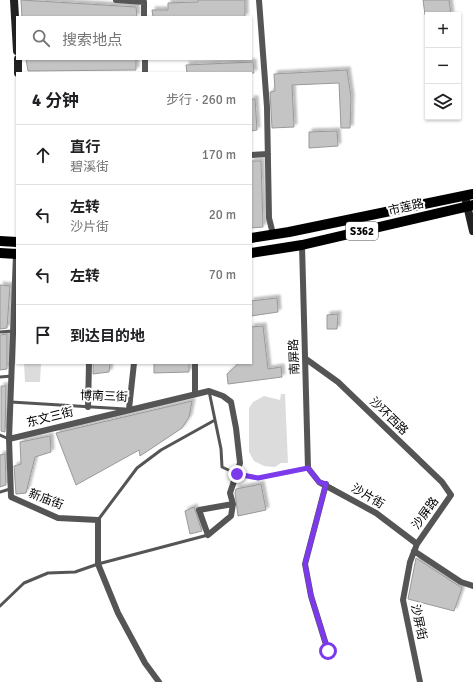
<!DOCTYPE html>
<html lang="zh">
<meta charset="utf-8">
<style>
:root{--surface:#fff;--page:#f6f6f6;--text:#202124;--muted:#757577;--line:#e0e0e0}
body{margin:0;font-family:Signika,"Noto Sans SC",sans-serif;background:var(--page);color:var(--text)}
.controls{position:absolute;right:12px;top:12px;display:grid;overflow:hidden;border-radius:0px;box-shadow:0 1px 3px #0004}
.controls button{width:36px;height:36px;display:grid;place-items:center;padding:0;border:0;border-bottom:1px solid var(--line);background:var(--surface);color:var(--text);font:20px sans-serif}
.stop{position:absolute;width:12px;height:12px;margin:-9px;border:3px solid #7c3aed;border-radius:50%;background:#fff}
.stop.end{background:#7c3aed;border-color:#fff;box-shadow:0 1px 4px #0008}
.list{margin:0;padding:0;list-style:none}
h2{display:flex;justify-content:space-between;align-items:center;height:52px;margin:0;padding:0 16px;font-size:17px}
h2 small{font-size:13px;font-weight:400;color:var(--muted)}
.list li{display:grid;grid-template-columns:26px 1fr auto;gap:12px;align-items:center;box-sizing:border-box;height:60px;padding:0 16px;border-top:1px solid var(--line)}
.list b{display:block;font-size:15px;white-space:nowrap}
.list p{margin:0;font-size:13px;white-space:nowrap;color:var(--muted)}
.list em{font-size:13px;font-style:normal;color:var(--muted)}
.icon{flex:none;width:22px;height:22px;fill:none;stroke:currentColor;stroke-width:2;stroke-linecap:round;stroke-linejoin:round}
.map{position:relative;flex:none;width:473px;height:682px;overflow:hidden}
.search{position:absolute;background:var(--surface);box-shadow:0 1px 3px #0004;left:16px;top:16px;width:236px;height:44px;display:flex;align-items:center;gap:10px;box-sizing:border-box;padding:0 14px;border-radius:0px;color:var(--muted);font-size:15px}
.panel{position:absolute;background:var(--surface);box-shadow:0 1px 3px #0004;left:16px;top:72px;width:236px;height:292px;border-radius:0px}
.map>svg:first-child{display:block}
.green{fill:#dcdcdc}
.building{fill:#c4c4c4;stroke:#999;filter:url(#shadow)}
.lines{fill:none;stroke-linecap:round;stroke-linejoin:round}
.lane{stroke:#555;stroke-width:3}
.street{stroke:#555;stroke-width:6}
.secondary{stroke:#222;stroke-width:8}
.primary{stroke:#000;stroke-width:10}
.route{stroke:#7c3aed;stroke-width:5}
.labels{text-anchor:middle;stroke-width:4;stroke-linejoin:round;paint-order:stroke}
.shield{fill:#fff;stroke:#4c4c4c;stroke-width:1}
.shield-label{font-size:11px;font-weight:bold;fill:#000}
.street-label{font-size:12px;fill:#000;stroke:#fff}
</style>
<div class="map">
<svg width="473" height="682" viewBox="0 0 473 682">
<defs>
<filter id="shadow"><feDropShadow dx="3" dy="-3" stdDeviation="1" flood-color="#0004"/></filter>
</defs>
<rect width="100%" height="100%" fill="#fff"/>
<!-- green -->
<path class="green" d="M24 363H41L40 382H25Z
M281 394H285L288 463H281L275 467 264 466 254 461 249 452V408L253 402 264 396 280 400Z"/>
<!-- building -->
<path class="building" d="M21 0 136 7 137 17H22Z
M198 0H245V17H153L152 10H168V3L198 2Z
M423 0H449L451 15H425Z
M26 59H136V70L28 71Z
M253 62 254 73H187L186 65Z
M347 70 351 97 350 128H341L339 83 292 85 294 127 272 128 270 92 275 91 274 74Z
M251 99H255L257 130 251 131Z
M337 131 338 146 309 148V132Z
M251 161H261L263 227 251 228Z
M0 285 10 286 7 328 0 329Z
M277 298 278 312 251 316V301Z
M338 314 337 329H327V315Z
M263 326 268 369 281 367 282 377 228 384 227 374 239 363H251V327Z
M7 334V369L0 370V335Z
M93 363H110L109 372 93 374Z
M154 363H189V372L154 373Z
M1 386H6L5 432 1 431Z
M192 401 189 417 182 428 140 456 139 450 76 485 56 433Z
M50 436 51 452 35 457 26 493 16 494 14 466 21 464 20 442Z
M5 454 6 485 0 487V455Z
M261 484 266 510 238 516 235 493 236 489Z
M194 507 202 531 190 534 185 511Z
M416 558 462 588 454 611 408 599Z"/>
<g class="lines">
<!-- lane -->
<path class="lane" d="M0 332 13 331
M0 377 12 376
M209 391 221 449 222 467 237 474 258 478 308 468
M11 402 125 409
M0 435 9 439
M0 492 10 489
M98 520 137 468 161 450 215 420
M0 606 24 583 48 573 75 572 98 564 208 535"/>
<!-- street -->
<path class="street" d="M116 0 144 2V17
M259 0 267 107 269 218 273 234
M145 59V73
M251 155 268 154
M302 245 308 468 319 482 376 513 417 544
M16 254 9 439 11 497 58 518 98 520V564L118 613 145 663 159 682
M306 359 338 382 442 482 451 495 417 544 410 562 403 600 420 682
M195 393V363
M88 407 89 363
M129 409 134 363
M9 439 209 391 223 396 231 402 236 428 240 463 230 493 233 504 231 516 208 535 199 510 233 504
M326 484 305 564 311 596 328 651
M414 551 461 582 473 586"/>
<!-- secondary -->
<path class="secondary" d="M14 0 17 51
M18 59V73
M466 201 473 231"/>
<!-- primary -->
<path class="primary" d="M251 238 289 232 473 194
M0 241 17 242
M0 253 17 254
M251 253 302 245 473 205"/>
</g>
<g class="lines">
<!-- route -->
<path class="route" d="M237 474 258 478 308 468 319 482 326 484 305 564 311 596 328 651"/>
</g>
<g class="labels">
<!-- shield labels -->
<rect class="shield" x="346" y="222" width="32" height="18" rx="3"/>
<g class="shield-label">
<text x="362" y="235">S362</text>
</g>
<!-- street labels -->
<g class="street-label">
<text transform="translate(406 207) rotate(-13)" y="4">市莲路</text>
<text transform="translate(294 357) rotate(-92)" y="4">南屏路</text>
<text transform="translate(104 396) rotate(2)" y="4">博南三街</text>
<text transform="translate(389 416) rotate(44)" y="4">沙环西路</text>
<text transform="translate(50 417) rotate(-14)" y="4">东文三街</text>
<text transform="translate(368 496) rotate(31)" y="4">沙片街</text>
<text transform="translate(46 499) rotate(21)" y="4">新庙街</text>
<text transform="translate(425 513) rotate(-54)" y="4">沙屏路</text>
<text transform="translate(419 622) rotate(78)" y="4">沙屏街</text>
</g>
</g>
</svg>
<div class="controls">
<button>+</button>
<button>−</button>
<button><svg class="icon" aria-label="layers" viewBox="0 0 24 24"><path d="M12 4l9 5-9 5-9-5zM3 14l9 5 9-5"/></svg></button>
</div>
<div class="stop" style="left:328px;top:651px"></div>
<div class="stop end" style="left:237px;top:474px"></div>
<div class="search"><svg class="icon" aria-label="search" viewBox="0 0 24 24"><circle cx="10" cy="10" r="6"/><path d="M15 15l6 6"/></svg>搜索地点</div>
<section class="panel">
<h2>4 分钟<small>步行 · 260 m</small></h2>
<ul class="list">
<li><svg class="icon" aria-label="ahead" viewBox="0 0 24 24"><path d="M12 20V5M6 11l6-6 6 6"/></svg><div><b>直行</b><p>碧溪街</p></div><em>170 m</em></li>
<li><svg class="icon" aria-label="left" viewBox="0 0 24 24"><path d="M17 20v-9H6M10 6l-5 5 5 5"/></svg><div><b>左转</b><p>沙片街</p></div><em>20 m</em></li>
<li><svg class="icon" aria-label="left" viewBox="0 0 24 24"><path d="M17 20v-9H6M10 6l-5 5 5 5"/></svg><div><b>左转</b></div><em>70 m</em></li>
<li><svg class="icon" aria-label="arrive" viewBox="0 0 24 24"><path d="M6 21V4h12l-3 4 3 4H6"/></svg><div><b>到达目的地</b></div></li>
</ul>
</section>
</div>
